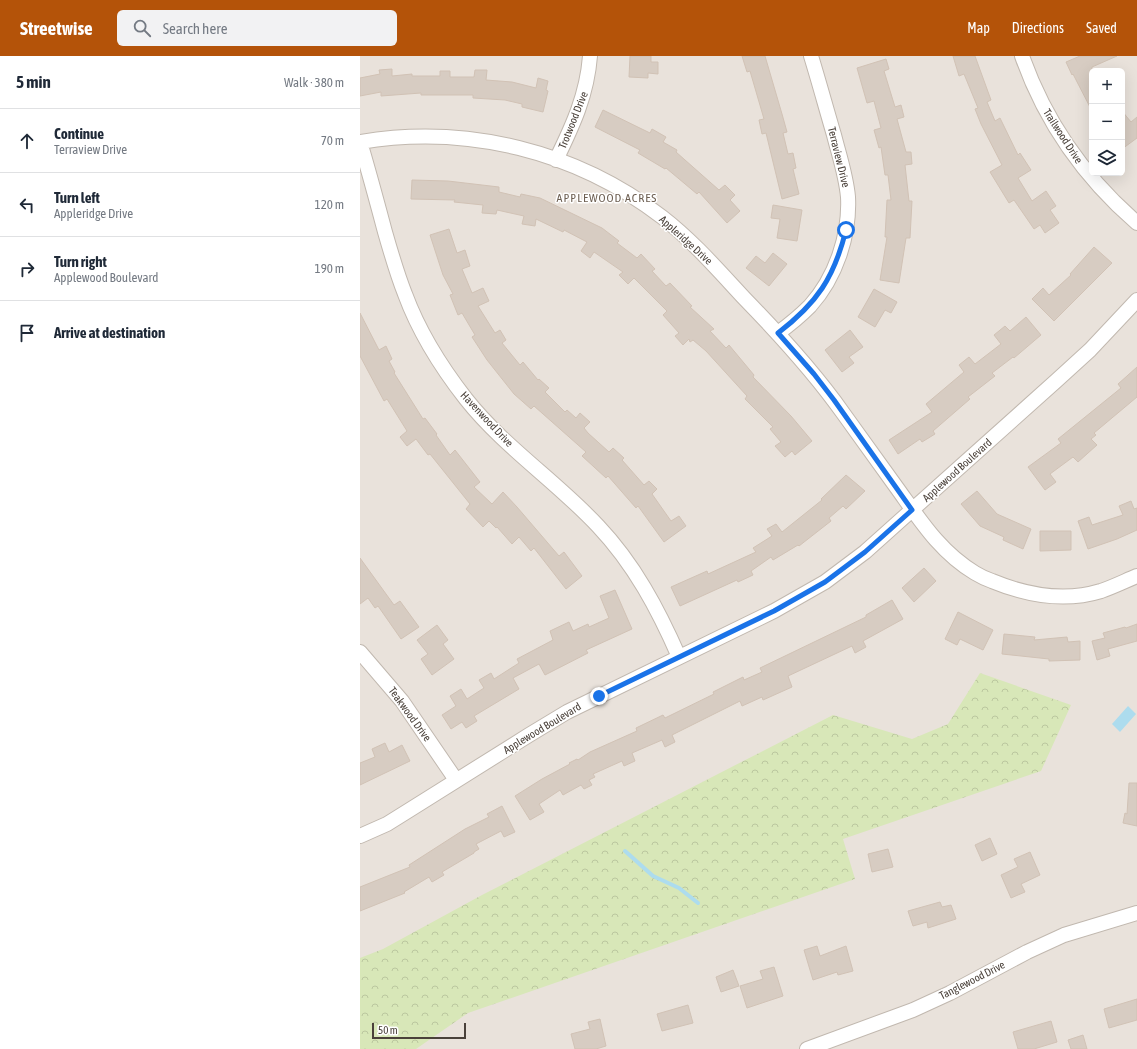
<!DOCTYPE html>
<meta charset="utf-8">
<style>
:root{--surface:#fff;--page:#f2f2f3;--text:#1f2937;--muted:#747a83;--line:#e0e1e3;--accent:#b45309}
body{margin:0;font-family:"Asap Condensed",sans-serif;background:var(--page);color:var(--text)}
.controls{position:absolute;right:12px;top:12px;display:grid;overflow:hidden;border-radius:6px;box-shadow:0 4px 16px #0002}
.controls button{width:36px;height:36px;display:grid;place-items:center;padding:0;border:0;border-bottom:1px solid var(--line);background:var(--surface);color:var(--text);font:20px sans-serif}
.scale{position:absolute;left:12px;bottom:10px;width:94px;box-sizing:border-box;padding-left:4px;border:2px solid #4a413a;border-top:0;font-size:11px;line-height:14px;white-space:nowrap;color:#4a413a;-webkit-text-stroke:3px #fff;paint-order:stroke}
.stop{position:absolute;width:12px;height:12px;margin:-9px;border:3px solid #1a73e8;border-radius:50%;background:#fff}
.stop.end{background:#1a73e8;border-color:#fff;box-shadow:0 1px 4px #0008}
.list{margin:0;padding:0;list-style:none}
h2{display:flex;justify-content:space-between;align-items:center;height:52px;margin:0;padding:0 16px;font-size:17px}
h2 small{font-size:13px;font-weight:400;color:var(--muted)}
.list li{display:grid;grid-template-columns:26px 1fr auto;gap:12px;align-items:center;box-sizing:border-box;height:64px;padding:0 16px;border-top:1px solid var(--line)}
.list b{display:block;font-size:15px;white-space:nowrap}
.list p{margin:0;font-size:13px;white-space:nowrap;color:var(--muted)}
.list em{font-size:13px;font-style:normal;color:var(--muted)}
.icon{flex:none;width:22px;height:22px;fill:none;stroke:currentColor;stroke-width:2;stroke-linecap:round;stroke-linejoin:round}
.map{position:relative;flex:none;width:777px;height:993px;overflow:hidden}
header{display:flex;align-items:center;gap:24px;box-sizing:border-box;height:56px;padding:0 20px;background:var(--accent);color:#fff}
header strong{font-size:19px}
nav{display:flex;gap:22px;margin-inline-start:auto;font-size:14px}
.search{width:280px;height:36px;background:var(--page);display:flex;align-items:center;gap:10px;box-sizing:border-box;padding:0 14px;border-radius:6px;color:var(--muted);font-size:15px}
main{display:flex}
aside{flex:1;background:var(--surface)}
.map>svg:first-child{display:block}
.residential{fill:#e9e2db;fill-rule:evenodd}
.forest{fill:url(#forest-crowns)}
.water{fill:#addcee}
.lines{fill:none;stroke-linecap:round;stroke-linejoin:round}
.stream{stroke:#addcee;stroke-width:4}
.building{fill:#d7ccc2;stroke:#d1c2b5}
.minor-casing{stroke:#c1b8af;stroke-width:16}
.minor{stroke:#fff;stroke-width:14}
.route{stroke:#1a73e8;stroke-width:5}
.labels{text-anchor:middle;stroke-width:3;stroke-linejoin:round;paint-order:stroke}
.street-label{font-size:11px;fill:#4a413a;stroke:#fff}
.neighbourhood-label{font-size:12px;letter-spacing:1px;fill:#6c5e51;stroke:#fff}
</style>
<header>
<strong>Streetwise</strong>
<div class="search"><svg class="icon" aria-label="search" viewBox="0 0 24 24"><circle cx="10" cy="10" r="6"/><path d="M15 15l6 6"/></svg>Search here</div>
<nav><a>Map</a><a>Directions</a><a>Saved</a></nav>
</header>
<main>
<aside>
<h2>5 min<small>Walk · 380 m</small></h2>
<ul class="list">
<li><svg class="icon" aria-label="ahead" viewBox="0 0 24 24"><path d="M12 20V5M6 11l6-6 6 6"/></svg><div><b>Continue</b><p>Terraview Drive</p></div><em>70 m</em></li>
<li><svg class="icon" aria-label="left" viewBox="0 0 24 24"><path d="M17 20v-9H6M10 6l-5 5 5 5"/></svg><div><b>Turn left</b><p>Appleridge Drive</p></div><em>120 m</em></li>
<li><svg class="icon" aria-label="right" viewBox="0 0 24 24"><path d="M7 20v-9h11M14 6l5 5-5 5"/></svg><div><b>Turn right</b><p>Applewood Boulevard</p></div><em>190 m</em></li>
<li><svg class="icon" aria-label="arrive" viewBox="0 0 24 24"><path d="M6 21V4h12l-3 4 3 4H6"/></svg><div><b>Arrive at destination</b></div></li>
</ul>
</aside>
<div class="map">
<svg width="777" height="993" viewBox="0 0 777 993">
<defs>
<pattern id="forest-crowns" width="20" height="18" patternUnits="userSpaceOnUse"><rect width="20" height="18" fill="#d8e7b8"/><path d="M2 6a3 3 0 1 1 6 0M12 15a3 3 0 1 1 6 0" fill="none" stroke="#bbc79f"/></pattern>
</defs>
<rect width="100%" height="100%" fill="#f5f1ec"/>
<!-- residential -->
<path class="residential" d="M0 0H777V993H0ZM732 15H762V117H732Z"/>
<!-- forest -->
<path class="forest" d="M620 617 711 649 681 715 483 783 495 823 108 957 56 993H0V902L23 893 122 839 473 659 552 683 588 668Z"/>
<!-- water -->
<path class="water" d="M768 650 776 658 760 676 752 668Z"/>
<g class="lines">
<!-- stream -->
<path class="stream" d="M265 795 293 820 319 832 338 847"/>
</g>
<!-- building -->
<path class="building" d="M270 0H291V6H298V18L288 17V22L269 21Z
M382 0H405L422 58 427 76 423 77 428 98 433 97 436 112 433 113 439 138 422 143 406 77 402 78 399 64 404 63 390 15 387 16Z
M593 0H615L631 44 627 46 635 65 640 62 658 99 660 97 671 114 658 122 672 145 686 135 696 150 690 154 699 167 685 177 680 169 674 173 654 144 649 147 630 116 642 109 621 68 615 53 618 52 604 18 599 20Z
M720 0H757L732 11V55L713 18 712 19 706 6Z
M526 3 529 13 524 15 535 51 541 49 544 61 537 63 546 96H551L552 108 545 109 549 145H552L550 182H546L539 227 520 224 527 181H525L527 144H531L528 119H525L521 91 519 92 514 74 521 72 514 45 507 47 497 12Z
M32 13V20L52 18V20H80V15H90V21H114L115 14H127L126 24 152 26 176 32 178 22 188 25 186 34 188 35 183 56 162 51V48L145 44 113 42V39H61V37L21 40V36L0 40V22L20 18 19 14Z
M243 54 290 77 292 73 306 81 303 86 317 94 316 96 359 134 365 129 375 139 370 144 380 155 367 167 339 136 337 138 306 112 305 113 278 97 280 94 235 71Z
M762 55 771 66 777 61V82L762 93Z
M52 124 88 125 139 131V136L160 141 161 138 180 142 242 172 259 185 257 187 277 202 281 198 295 213 292 215 306 230 310 227 332 250 330 251 354 273 350 275 366 292 369 289 394 319 393 321 431 360 452 385 435 399 432 395 425 401 415 390 421 386 410 373 413 371 385 343 387 340 346 295 333 284 330 286 329 283 323 289 315 280 319 277 303 259 307 255 274 222 268 228 259 219 263 216 234 196 230 202 221 195 227 186 204 174 203 176 176 163 175 170 162 168 164 160 137 154 136 158 122 157 123 149 94 146 95 144 51 143Z
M413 149 442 154 437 185 417 182 420 163 411 162Z
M89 173 97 197 105 194 110 210 102 213 112 237 123 232 129 245 118 250 135 277 140 274 146 284 142 287 160 309 163 306 178 324 179 323 189 332 185 336 205 356 207 354 216 362 220 357 230 366 224 372 228 377 249 396 253 392 264 402 262 404 284 429 289 425 297 433 292 438 311 465 319 460 326 470 304 486 278 450 276 452 248 420 246 422 222 400 226 396 174 350 171 353 154 338 127 304 112 281 115 279 102 257 98 259 90 239 93 238 83 219 70 179Z
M734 191 752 207 694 265 672 243 683 232 689 239 711 219 710 218Z
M413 197 427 208 409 230 386 212 396 200 405 207Z
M514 233 537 246 531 257 525 254 515 271 498 261Z
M0 257 19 294 26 290 32 303 29 305 35 316 34 317 63 363 65 362 77 378 76 379 90 399 95 394 120 426 114 431 132 448 143 436 157 451 199 500 204 496 222 520 206 533 174 492 171 495 159 481 152 488 137 471 136 472 129 465 123 471 106 453 110 448 70 398 68 399 56 383 47 390 40 381 47 375 27 343 24 345 0 300Z
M666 261 681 279 654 302 653 301 632 317 635 320 608 341 610 343 573 375 575 378 562 386 560 383 538 398 529 384 572 356 566 348 604 316 599 309 609 301 615 308 641 288 634 279 645 270 650 275Z
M490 274 503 291 489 301 494 307 482 316 465 294Z
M777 311V341L734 377 736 379 731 383 737 389 718 406 713 401 690 418 696 426 685 434 668 411 701 387 698 383 761 332 758 328Z
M486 419 505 435 486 453 483 450 469 462 471 465 439 490 438 489 413 504 411 501 391 515 393 519 378 526 377 524 320 550 311 531 347 515 348 518 396 496 393 492 412 480 407 473 416 468 422 476 462 444 461 443Z
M617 435 637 458 671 473 663 493 643 484 644 481 620 470 601 448Z
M771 445 774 453 777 452V474L757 483 728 493 718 465 729 461 732 469 763 459 759 450Z
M680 475H711V494L680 495Z
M0 502 34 549 40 545 59 571 41 583 18 550 15 552 8 542 0 548Z
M564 512 576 525 554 546 542 532Z
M255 534 272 573 226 594 228 597 185 619 179 608 153 622 159 633 114 660 117 665 106 672 102 666 91 673 82 659 96 650 90 640 101 633 107 643 124 632 119 624 131 617 134 623 159 607 157 603 193 584 190 575 209 566 213 575 228 568 229 571 249 562 240 540Z
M532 544 543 563 503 585 506 591 495 597 492 590 428 620 432 631 403 644 402 641 382 650 380 645 312 679 315 686 305 691 302 684 272 697 275 705 264 710 262 705 233 718 235 721 229 724 232 729 224 733 221 729 203 739 200 734 179 748 184 756 170 764 155 740 182 723 210 708 209 707 217 703 218 704 230 696 277 675 276 672 303 659 305 662 354 638 353 636 383 621 384 624 402 616 400 612 506 561V559Z
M598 556 633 574 623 594 600 583 597 589 585 583Z
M777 568V585L748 593 750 600 737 604 732 585 745 582 743 577 765 571 766 572Z
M77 569 88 584 83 588 94 603 72 619 61 603 68 598 57 584Z
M644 578 675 581 674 584 707 581 708 586 720 585V604L689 605V603L642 598Z
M25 687 29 696 42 689 50 705 0 729V707L15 701 12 693Z
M769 727H777V770L763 767 765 757 767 758Z
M142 750 155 776 144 781 141 775 116 788 119 793 114 796V797L82 816 84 819 72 826 69 821 44 836 45 837 0 855V831L50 811 49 809 105 773 129 761 127 758Z
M630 782 637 798 622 805 615 789Z
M528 793 533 811 512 816 508 798Z
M670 796 680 819 661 828 665 836 651 842 641 819 658 811 654 803Z
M580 846 582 851 591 849 596 863 568 872 567 866 553 870 548 855Z
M457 890 460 900 486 890 493 915 478 919 477 916 453 924 444 894Z
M414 911 423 940 387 952 380 930 403 923 400 915Z
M373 914 379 930 361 936 356 921Z
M777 943V964L749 972 744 953Z
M328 949 333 967 302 975 297 958Z
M240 963 246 990 236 993H215L211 978 230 973 228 966Z
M691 965 697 986 674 993H658L653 976Z
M723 979 727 993H711L708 984Z"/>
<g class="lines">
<!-- minor casing -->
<g class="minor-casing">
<path id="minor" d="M662 0C685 65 725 122 777 167
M0 86C107 68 216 95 302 161 333 185 358 214 385 243 420 279 454 316 483 357 501 382 519 407 537 432 560 464 580 496 615 517 620 520 626 523 632 525 666 539 705 546 741 535 753 531 765 525 777 520
M0 86C9 116 17 146 25 176 31 197 37 218 45 238 59 276 81 311 106 343 144 391 196 425 238 470 274 508 298 553 319 601
M196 104C213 69 227 39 230 0
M418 277C429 269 440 260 450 250 476 221 490 179 488 141 486 119 479 99 474 79 466 52 459 26 451 0
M0 596 42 645 96 724
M0 780 27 768 51 753 169 679 207 656 414 555 465 526 505 496 696 325 730 294 777 244
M447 993 553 954 590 937 667 896 704 879 777 857"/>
</g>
<!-- minor -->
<use href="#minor" class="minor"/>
</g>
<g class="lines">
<!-- route -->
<path class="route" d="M239 640 414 555 465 526 505 496 552 454 474 344 454 318 418 277C457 247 474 222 486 174"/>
</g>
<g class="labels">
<!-- street labels -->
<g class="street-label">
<text transform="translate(213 64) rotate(-68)" y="4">Trotwood Drive</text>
<text transform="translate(703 80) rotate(57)" y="4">Trailwood Drive</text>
<text transform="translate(479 101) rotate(76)" y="4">Terraview Drive</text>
<text transform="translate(326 184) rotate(42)" y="4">Appleridge Drive</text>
<text transform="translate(127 363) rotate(47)" y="4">Havenwood Drive</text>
<text transform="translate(597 414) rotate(-42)" y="4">Applewood Boulevard</text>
<text transform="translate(50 658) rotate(54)" y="4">Teakwood Drive</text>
<text transform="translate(182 672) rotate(-31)" y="4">Applewood Boulevard</text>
<text transform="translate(612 924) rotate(-27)" y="4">Tanglewood Drive</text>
</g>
<!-- neighbourhood labels -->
<g class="neighbourhood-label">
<text x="247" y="146">APPLEWOOD ACRES</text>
</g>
</g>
</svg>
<div class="controls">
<button>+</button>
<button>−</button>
<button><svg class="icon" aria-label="layers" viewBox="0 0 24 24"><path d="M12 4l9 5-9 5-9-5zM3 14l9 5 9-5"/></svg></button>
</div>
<div class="scale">50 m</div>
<div class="stop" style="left:486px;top:174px"></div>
<div class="stop end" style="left:239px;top:640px"></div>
</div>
</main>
